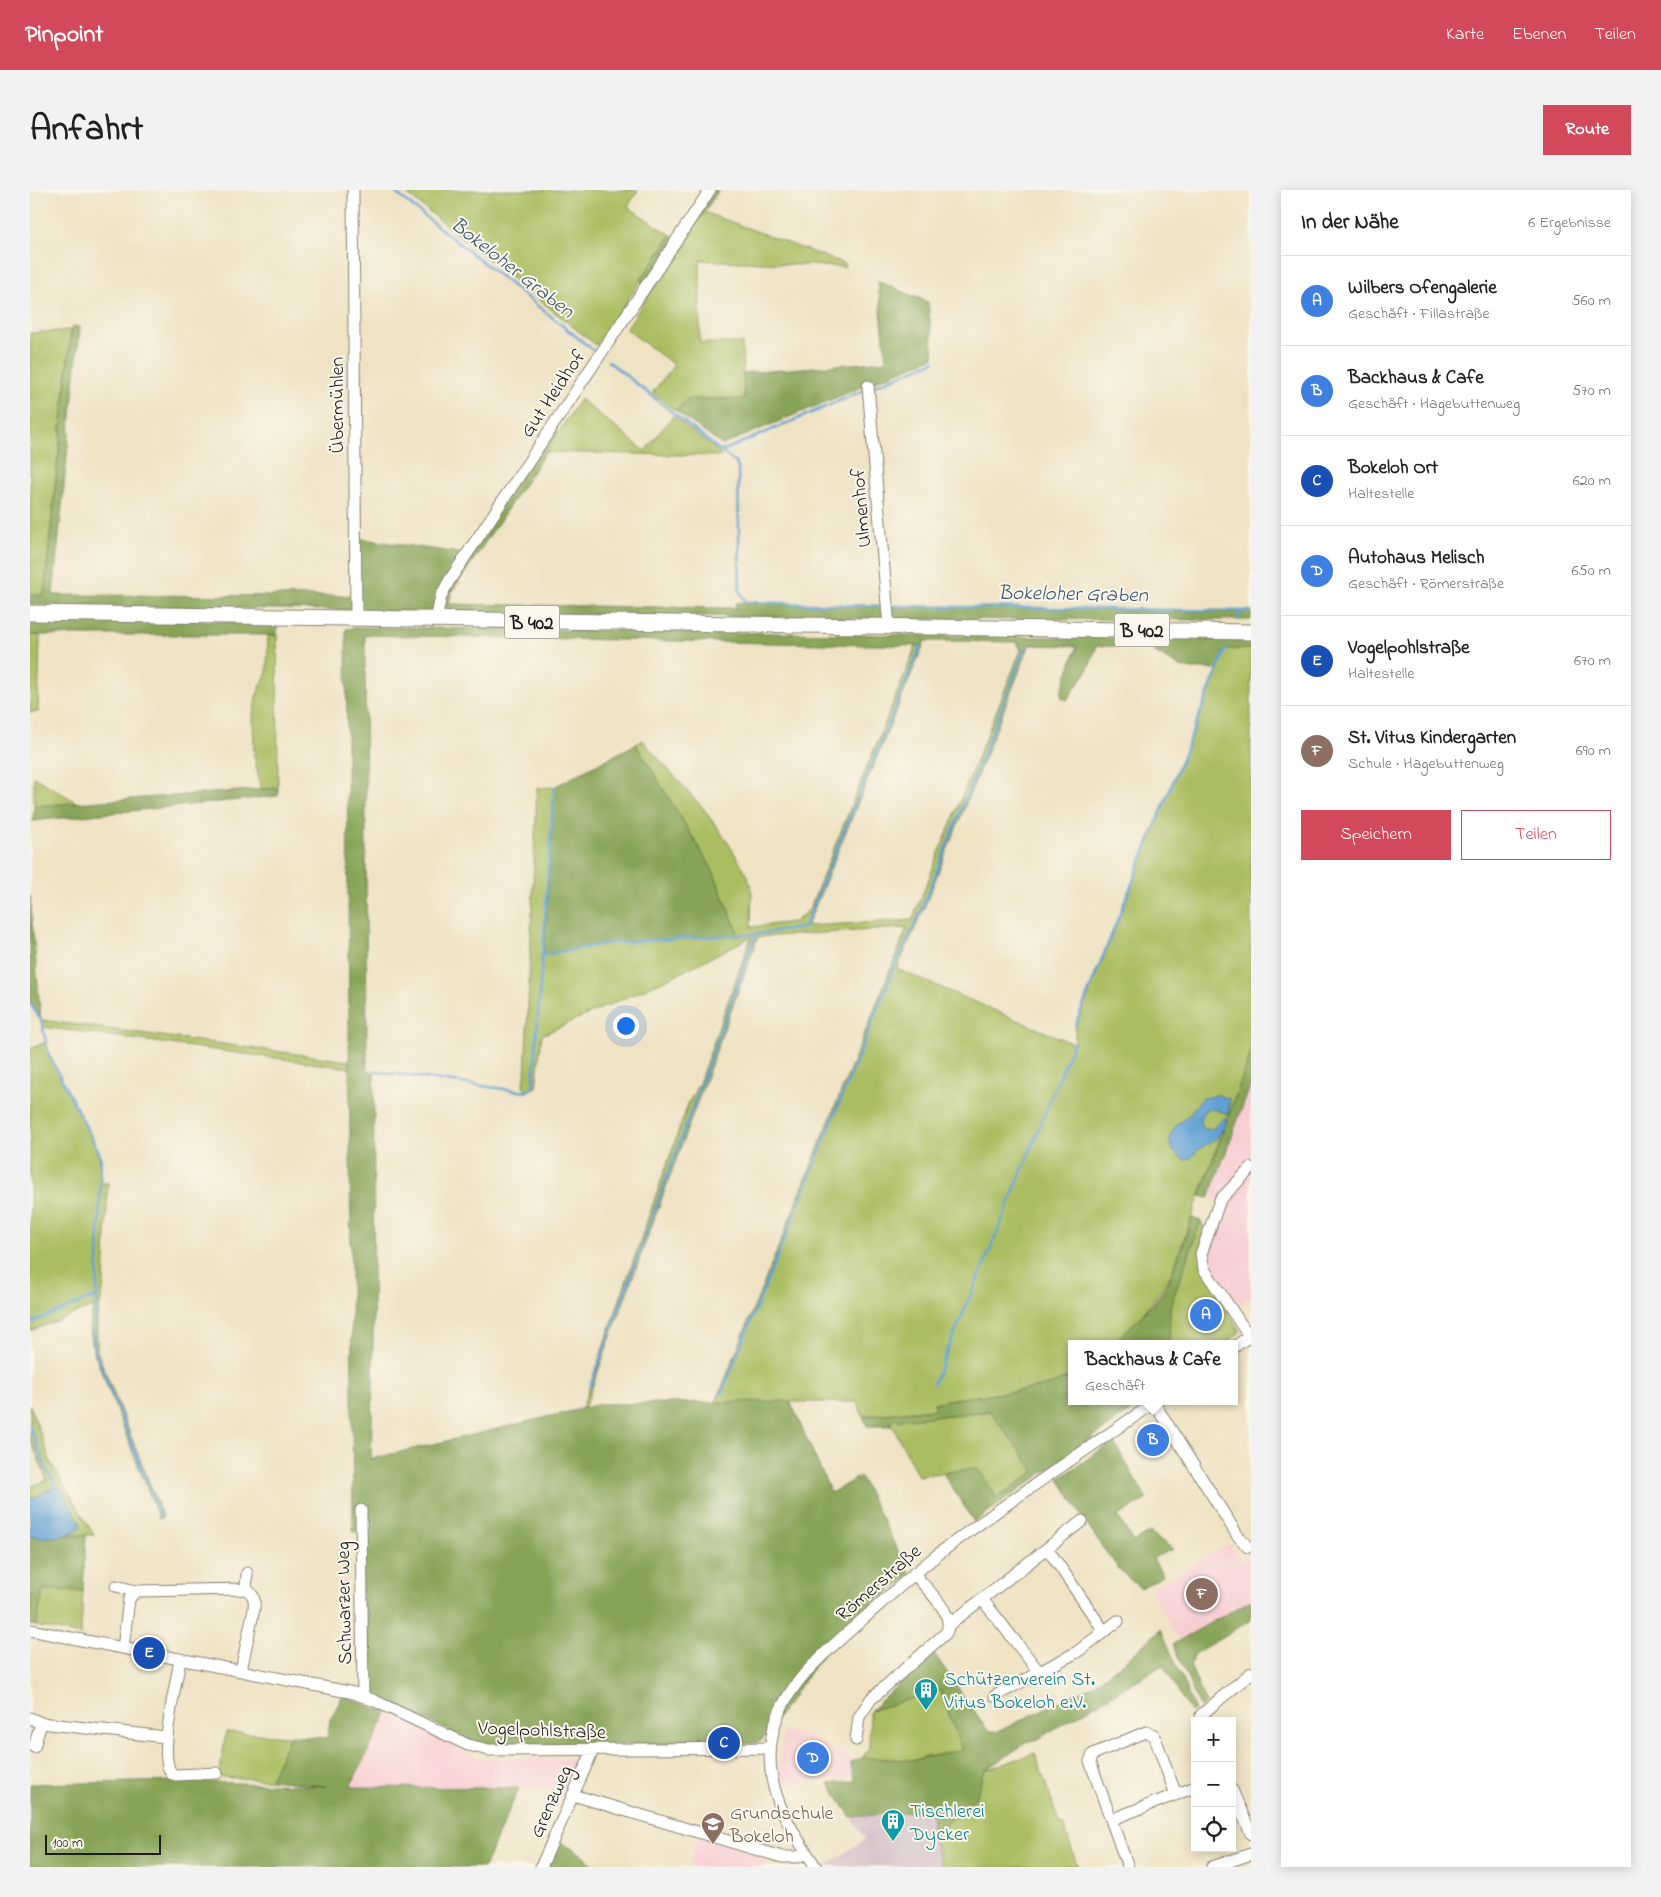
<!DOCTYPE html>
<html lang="de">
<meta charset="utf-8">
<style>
:root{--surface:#fff;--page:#f2f2f2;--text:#222;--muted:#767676;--line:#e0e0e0;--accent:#d1495b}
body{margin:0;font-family:"Indie Flower",sans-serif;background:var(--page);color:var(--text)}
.controls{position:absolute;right:15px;bottom:15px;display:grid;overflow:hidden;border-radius:0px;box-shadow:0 2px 12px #0003}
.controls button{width:45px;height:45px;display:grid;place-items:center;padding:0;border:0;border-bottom:1px solid var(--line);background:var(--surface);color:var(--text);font:25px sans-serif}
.scale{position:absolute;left:15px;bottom:12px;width:116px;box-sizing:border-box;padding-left:5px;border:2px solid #1c1c1c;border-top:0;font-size:14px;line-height:18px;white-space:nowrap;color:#1c1c1c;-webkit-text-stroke:4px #fbf7ec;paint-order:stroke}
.you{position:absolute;left:595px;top:835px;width:18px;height:18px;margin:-12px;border:4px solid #fff;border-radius:50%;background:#1a73e8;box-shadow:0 0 0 8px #1a73e833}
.badge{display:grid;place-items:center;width:32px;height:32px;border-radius:50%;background:var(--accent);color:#fff;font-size:16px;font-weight:700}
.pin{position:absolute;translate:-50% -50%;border:2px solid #fff;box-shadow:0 1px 5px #0006}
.popup{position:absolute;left:1038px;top:1150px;width:170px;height:65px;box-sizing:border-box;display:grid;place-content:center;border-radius:0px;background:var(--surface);filter:drop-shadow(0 1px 4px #0005);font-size:16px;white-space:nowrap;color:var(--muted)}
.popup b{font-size:19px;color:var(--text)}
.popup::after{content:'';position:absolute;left:50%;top:100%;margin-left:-10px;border:10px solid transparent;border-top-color:var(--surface)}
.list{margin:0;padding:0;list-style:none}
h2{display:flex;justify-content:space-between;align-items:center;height:65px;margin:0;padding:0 20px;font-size:21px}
h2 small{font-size:16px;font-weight:400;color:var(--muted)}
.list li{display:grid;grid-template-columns:32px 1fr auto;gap:15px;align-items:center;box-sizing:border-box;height:90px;padding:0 20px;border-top:1px solid var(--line)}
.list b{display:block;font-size:19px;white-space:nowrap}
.list p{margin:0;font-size:16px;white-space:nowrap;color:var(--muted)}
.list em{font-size:16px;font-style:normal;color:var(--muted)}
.actions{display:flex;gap:10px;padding:15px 20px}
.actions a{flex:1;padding:11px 0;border:1px solid var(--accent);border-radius:0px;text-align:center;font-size:18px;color:var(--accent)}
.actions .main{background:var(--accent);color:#fff}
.icon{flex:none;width:28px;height:28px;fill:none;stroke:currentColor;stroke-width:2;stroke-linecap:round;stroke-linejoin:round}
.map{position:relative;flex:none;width:1221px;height:1677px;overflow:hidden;border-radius:0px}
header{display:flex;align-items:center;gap:30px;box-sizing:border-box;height:70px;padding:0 25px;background:var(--accent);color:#fff}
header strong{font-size:24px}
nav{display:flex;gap:28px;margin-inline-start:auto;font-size:18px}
.intro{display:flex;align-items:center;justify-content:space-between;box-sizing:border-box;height:120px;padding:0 30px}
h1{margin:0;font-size:35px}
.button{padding:12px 22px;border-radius:0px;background:var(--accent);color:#fff;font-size:18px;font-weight:700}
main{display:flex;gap:30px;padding:0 30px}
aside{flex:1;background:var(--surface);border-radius:0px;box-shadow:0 2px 12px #0003}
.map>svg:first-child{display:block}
.built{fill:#f7cfd2}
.industrial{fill:#d2bdc6}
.green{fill:#aabd61;stroke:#636c3e}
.forest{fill:#87a457;stroke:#52603a}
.water{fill:#60a0d3;stroke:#3e5e78}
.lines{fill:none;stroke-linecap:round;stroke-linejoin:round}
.stream{stroke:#60a0d3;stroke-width:2.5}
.minor-casing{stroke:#868070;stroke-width:13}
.major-casing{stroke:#868070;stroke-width:17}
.minor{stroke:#fff;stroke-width:11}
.major{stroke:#fff;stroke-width:15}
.labels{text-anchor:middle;stroke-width:4;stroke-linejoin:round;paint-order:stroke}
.shield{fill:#fbf7ec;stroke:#5f5e5a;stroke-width:1}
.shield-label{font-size:19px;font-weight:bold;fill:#1c1c1c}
.street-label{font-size:20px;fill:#1c1c1c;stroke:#fbf7ec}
.culture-label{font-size:20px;fill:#0d838f;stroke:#fbf7ec;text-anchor:start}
.education-label{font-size:20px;fill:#785e54;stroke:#fbf7ec;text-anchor:start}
.water-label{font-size:21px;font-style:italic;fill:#3b576e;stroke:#fbf7ec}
</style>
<header>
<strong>Pinpoint</strong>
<nav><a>Karte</a><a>Ebenen</a><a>Teilen</a></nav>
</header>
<div class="intro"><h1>Anfahrt</h1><a class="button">Route</a></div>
<main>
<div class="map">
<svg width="1221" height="1677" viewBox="0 0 1221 1677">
<rect width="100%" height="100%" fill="#fbf7ec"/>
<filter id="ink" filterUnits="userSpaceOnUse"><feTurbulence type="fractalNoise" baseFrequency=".02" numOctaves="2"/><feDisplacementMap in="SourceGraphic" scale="10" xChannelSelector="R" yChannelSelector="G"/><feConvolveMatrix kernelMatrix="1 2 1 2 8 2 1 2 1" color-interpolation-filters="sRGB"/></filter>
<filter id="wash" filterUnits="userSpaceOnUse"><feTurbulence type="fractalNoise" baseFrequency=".0096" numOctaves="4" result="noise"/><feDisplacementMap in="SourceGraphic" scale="20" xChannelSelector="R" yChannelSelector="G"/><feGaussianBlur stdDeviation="1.12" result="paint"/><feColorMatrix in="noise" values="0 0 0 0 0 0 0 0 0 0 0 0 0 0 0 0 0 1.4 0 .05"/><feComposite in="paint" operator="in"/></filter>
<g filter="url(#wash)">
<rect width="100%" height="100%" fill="#efe3c4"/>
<!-- built -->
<path class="built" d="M1221 894V1106L1206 1118 1185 1088 1174 1061 1193 1012 1179 1008Z
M1200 1354 1211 1370 1217 1367 1221 1374V1409L1150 1453 1121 1399Z
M357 1523 449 1568 540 1569 544 1572 548 1580 540 1599 319 1597Z
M753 1541 779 1546 799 1557V1560L817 1564 824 1586 752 1595 749 1575Z
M667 1646 736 1664 733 1677H659Z"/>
<!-- industrial -->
<path class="industrial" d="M901 1620 902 1645 912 1677 796 1676 835 1649 821 1627Z"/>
<!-- green -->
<path class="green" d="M372 0H608L598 17 641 45 567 156Z
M674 22 815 74 814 77 670 70V153H712L714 209H657L646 221 622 203 644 175 596 139Z
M41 140 14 405H0V143Z
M550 209 615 261 643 226 688 261 691 266 516 262Z
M0 445H10L8 522H0Z
M238 445H247L248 598 231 599 224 566 223 525 226 507 237 482Z
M886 456H893L777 736 882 730 991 460 997 462 894 718 867 779 1044 854 1046 836 1196 459H1221V863L1141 1085 1108 1131 1081 1154H1042V1186C1004 1205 945 1203 904 1213L905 1219 833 1226 827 1212H686L877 738 728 747 555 1217 552 1218 658 914 669 893 721 747 648 784 512 845 506 897 496 902 493 895 495 887 507 598 524 597 514 765 580 753 709 745 682 679 606 554 612 550 673 618 697 651 718 686 722 703 721 737 764 732 779 720Z
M4 587 48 613 4 616Z
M11 830 320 871 319 878 13 837Z
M16 852 19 865 69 962 70 993H78L74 1093 67 1130V1161L133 1327 129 1329 63 1160 60 1138 63 1117 0 1141V859Z
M1171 1031 1176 1041 1168 1064 1210 1142 1195 1154H1139L1140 1116Z
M0 1215 21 1273 64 1345H38L46 1342 30 1298 18 1299 0 1310V1297L17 1290 0 1248Z
M960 1221 1005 1281 967 1308 947 1278 888 1286 860 1231Z
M54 1375 51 1445 6 1436 13 1400 23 1399Z
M910 1499 933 1560 884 1570 832 1568 839 1558 840 1521Z
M196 1542 260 1546 240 1590 189 1587Z
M1005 1563 1030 1635 1033 1634 1048 1677H912L902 1645 945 1608 955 1580Z"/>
<!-- forest -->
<path class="forest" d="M680 0H689L622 99 610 91 641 45 647 49Z
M848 91 898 112 904 167 692 255 646 221 657 209H714L713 183 856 171Z
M42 136 50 137 23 405 326 406V348L437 364 522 238 529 242 422 402 419 414 705 418 706 413 1211 421H1221V430L859 429 0 415V405H14Z
M0 429 247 432V445H0Z
M334 437 1221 450V459H1196L1188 479H1162L1150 477 1117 457 1067 456 1057 481 1037 510 1032 508 1031 502 1047 456 999 455 997 462 991 460 987 452 895 451 893 456 335 445 337 880 344 883 343 1193 341 1269 571 1214 760 1211 801 1303 830 1286 880 1384 801 1452 732 1550 726 1553 459 1556 447 1554 345 1506 344 1486 333 1479 331 1342H323L316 439Z
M606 554 682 679 709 745 580 753 514 765 524 597Z
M248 598V606L3 631 4 616Z
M0 706 11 830 0 814Z
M1221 863V894L1179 1008 1170 1006Z
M1162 1028 1171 1031 1140 1116 1139 1154H1081C1104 1134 1129 1112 1142 1083 1150 1065 1155 1046 1162 1028Z
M1042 1186V1211H1114L944 1332 913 1283 947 1278 967 1308 1005 1281 960 1221 860 1231 861 1236H837L833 1226 905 1219 904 1213C945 1203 1004 1205 1042 1186Z
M1083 1251 1117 1309 1088 1326 1103 1352 1120 1342 1143 1359 1123 1368 1133 1386 1111 1398C1082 1381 1048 1319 1029 1289Z
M0 1345 6 1347 56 1345 53 1401 13 1400 6 1436 0 1435Z
M1221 1410V1430L1164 1464 1160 1475 1176 1514 1170 1518 1143 1454Z
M1131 1439 1165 1520 1160 1522 1133 1475 1004 1551 996 1553 955 1580 945 1608 902 1645 901 1620 821 1627 799 1594 825 1591 820 1572 832 1568 884 1570 932 1560 910 1500 840 1521 903 1462 959 1542H967L1063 1495 1099 1468Z
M313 1505 357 1523 320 1597 489 1598 454 1677H0V1594L150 1591 296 1596 240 1590 260 1546 297 1548 300 1530Z
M529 1651 553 1665 565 1677H517Z"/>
<!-- water -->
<path class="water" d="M1188 905 1200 909 1198 925 1188 920 1176 919 1170 928 1173 938 1181 940 1194 928 1197 930C1186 960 1175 948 1161 968L1154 970 1142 960 1139 949 1146 935 1158 926 1172 908Z
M24 1297H30L51 1334V1337C40 1347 14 1350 0 1345V1310Z"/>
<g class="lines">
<!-- stream -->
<path class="stream" d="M362 0 563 160
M578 171 706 273 708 278 710 402 716 412 851 416
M842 197 905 171
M692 261 835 200
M865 416 1221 421
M1208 429 1211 421
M514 765 580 753 726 744 774 738 891 455
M0 814 11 830 19 865 69 962 71 970 67 1106 0 1133
M1045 836 1196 459
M344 881 496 902 503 897 524 597
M67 1106 63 1143 65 1161 131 1328
M903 1194 961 1058 1043 853
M560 1197 726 744
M691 1205 866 773 889 726 996 456
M0 1236 14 1274 27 1297"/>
</g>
</g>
<g filter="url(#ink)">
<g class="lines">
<!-- minor casing -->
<g class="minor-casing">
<path id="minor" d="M323 0 326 429
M838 196 859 437
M406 430 411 406 419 391 680 0
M1221 978 1190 1010 1171 1064 1174 1079 1221 1149
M1204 1157 1221 1145
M1124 1213 1208 1346 1218 1357
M331 1320 333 1506
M1017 1358 1074 1441
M86 1396 106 1401
M216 1399 217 1383
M952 1409 1010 1483
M920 1434 1052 1331
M0 1440 324 1503 345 1511 438 1555 459 1560 740 1558
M93 1458 99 1409 106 1401 216 1399C224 1404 225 1410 224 1419L211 1480
M150 1469C147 1493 127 1567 142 1584L146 1585 187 1583
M965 1506 1047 1462 1088 1431
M1171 1525 1221 1483
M0 1528 11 1533 136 1547
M826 1550 829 1527 841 1509 916 1443C927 1423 895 1399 884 1383
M4 1557 11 1533
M1202 1600 1221 1644
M543 1605 752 1667H768L776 1663
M1083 1629 1165 1597
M511 1677 563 1560
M786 1677C757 1635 731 1594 743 1541 754 1494 797 1461 832 1430 859 1406 886 1381 915 1359 984 1307 1056 1260 1127 1211
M1098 1677 1060 1571 1063 1564 1116 1542 1124 1545 1146 1605
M1182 1677 1221 1664"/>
</g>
<!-- major casing -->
<g class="major-casing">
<path id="major" d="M0 423 1221 442"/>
</g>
<!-- minor -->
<use href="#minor" class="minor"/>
<!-- major -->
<use href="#major" class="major"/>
</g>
</g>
<!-- icons -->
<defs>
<g id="building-pin" transform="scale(1.25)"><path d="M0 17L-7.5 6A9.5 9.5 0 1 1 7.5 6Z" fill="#0f9aa8" stroke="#fbf7ec"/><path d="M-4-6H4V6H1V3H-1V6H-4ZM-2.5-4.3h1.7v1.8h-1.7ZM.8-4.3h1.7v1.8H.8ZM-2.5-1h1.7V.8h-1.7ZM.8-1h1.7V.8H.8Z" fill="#fff"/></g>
<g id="school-pin" transform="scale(1.25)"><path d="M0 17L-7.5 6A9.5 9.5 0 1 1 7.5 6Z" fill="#8d6e63" stroke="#fbf7ec"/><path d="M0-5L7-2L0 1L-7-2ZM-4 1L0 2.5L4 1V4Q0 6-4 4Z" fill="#fff"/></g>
</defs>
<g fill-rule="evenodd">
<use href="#building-pin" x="896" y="1500"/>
<use href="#building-pin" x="863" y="1631"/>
<use href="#school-pin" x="683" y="1634"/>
</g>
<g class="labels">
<!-- shield labels -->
<g class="shield">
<rect x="474.5" y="415.5" width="55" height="33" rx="4"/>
<rect x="1084.5" y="423.5" width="55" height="33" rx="4"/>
</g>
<g class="shield-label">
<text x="502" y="439">B 402</text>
<text x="1112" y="447">B 402</text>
</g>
<!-- street labels -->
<g class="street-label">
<text transform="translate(522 203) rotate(-56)" y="7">Gut Heidhof</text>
<text transform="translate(306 215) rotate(-90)" y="7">Übermühlen</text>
<text transform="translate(830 318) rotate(-95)" y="7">Ulmenhof</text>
<text transform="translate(848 1392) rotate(-41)" y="7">Römerstraße</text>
<text transform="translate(313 1413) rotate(-91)" y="7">Schwarzer Weg</text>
<text transform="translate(512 1539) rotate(2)" y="7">Vogelpohlstraße</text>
<text transform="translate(520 1611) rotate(-66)" y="7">Grenzweg</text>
</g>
<!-- culture labels -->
<g class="culture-label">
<text x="914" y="1495">Schützenverein St.<tspan x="914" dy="23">Vitus Bokeloh e.V.</tspan></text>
<text x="880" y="1627">Tischlerei<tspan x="880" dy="23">Dycker</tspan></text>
</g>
<!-- education labels -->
<g class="education-label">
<text x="700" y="1629">Grundschule<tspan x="700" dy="23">Bokeloh</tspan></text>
</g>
<!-- water labels -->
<g class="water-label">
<text transform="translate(483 77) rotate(38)" y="7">Bokeloher Graben</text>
<text transform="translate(1043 403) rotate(1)" y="7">Bokeloher Graben</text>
</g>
</g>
</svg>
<div class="controls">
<button>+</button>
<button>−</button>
<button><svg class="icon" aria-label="locate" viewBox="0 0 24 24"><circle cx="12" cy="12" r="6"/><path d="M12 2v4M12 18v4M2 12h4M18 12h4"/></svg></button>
</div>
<div class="scale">100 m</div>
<div class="you"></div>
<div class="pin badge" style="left:1176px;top:1125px;background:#3f7fe0">A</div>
<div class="pin badge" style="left:1123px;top:1250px;background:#3f7fe0">B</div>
<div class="popup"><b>Backhaus &amp; Cafe</b>Geschäft</div>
<div class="pin badge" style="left:694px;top:1553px;background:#1a4fb4">C</div>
<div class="pin badge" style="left:783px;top:1568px;background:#3f7fe0">D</div>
<div class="pin badge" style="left:119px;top:1463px;background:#1a4fb4">E</div>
<div class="pin badge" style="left:1172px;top:1404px;background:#8d6e63">F</div>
</div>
<aside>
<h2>In der Nähe<small>6 Ergebnisse</small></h2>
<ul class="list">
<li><span class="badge" style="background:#3f7fe0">A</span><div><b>Wilbers Ofengalerie</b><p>Geschäft · Fillastraße</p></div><em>560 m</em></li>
<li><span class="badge" style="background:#3f7fe0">B</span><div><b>Backhaus &amp; Cafe</b><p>Geschäft · Hagebuttenweg</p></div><em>570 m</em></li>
<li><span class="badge" style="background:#1a4fb4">C</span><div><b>Bokeloh Ort</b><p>Haltestelle</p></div><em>620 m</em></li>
<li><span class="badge" style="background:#3f7fe0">D</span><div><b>Autohaus Melisch</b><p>Geschäft · Römerstraße</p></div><em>650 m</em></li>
<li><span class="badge" style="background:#1a4fb4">E</span><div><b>Vogelpohlstraße</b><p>Haltestelle</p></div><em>670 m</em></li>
<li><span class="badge" style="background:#8d6e63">F</span><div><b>St. Vitus Kindergarten</b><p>Schule · Hagebuttenweg</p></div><em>690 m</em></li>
</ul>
<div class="actions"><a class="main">Speichern</a><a>Teilen</a></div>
</aside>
</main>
